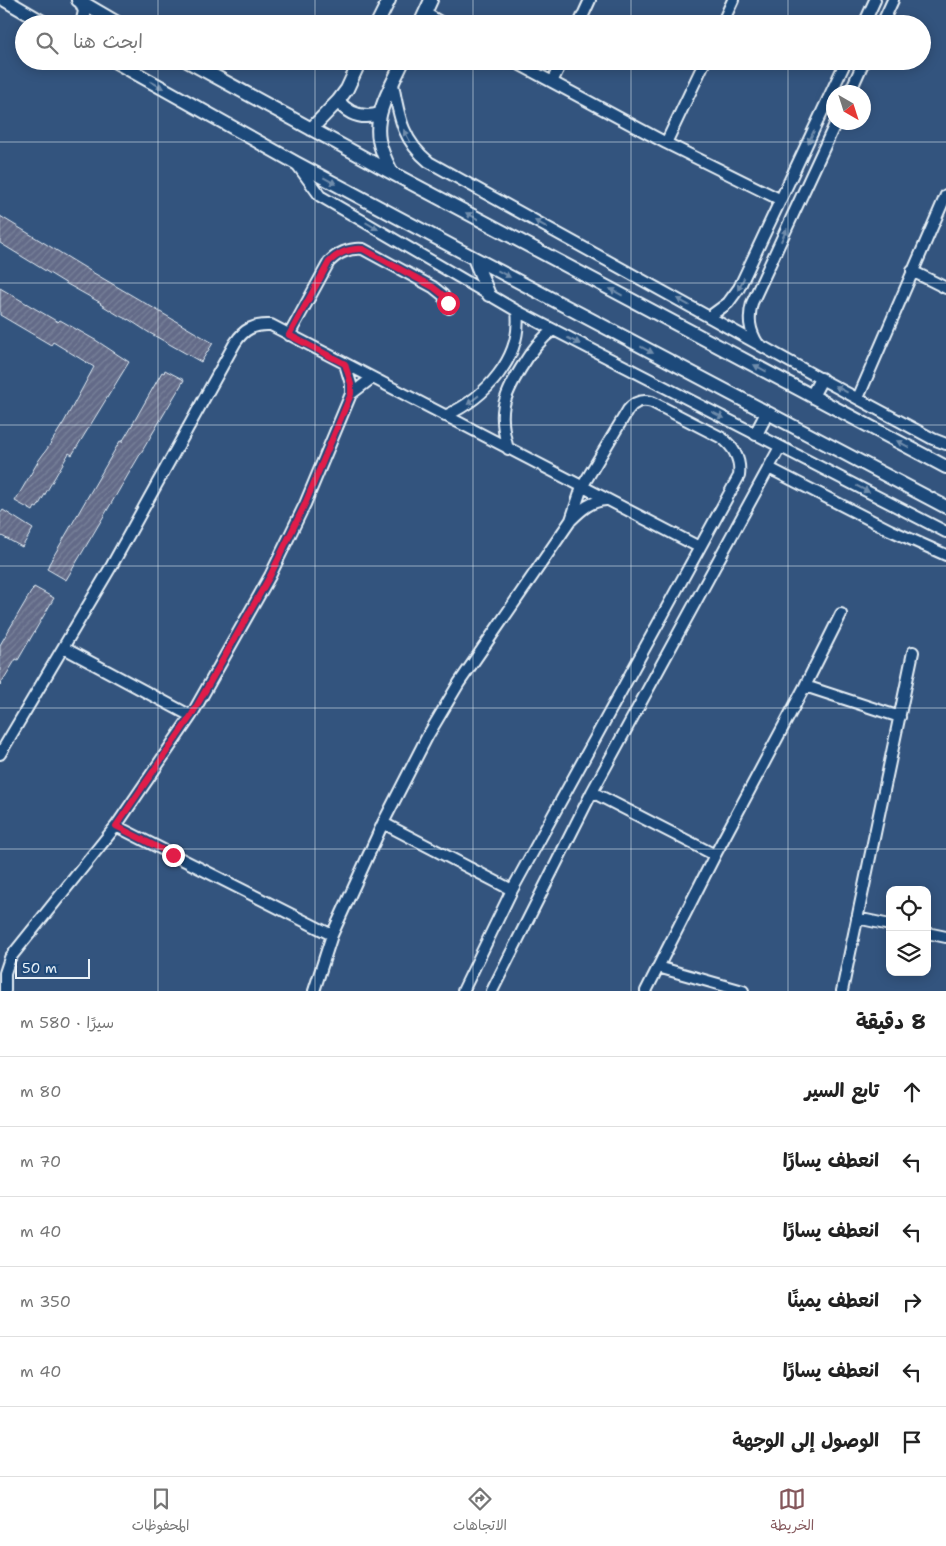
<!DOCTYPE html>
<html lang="ar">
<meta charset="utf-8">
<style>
:root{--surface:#fff;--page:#f6f6f6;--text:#222;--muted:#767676;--line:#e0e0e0;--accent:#85585c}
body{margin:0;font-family:"Shantell Sans","Playpen Sans Arabic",sans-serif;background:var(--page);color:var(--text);direction:rtl}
.controls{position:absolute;right:15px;bottom:15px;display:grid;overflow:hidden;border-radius:10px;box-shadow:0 2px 12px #0003}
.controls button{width:45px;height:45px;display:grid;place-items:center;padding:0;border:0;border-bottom:1px solid var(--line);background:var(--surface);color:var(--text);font:25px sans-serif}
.compass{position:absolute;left:826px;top:85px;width:45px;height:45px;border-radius:50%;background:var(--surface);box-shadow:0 2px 12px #0003;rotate:141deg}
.scale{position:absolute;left:15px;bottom:12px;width:75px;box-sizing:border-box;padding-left:5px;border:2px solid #e8f1f8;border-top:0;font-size:14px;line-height:18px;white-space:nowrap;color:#e8f1f8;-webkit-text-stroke:4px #1f4a7a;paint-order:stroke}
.stop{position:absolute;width:15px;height:15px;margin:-11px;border:4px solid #e11d48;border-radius:50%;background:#fff}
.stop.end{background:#e11d48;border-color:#fff;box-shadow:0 1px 5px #0008}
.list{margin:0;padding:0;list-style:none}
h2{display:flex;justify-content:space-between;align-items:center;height:65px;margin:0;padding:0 20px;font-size:21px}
h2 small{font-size:16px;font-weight:400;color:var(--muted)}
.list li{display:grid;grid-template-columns:32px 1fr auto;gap:15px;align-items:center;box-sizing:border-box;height:70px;padding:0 20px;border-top:1px solid var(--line)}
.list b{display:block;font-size:19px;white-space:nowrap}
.list em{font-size:16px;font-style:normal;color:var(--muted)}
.icon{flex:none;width:28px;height:28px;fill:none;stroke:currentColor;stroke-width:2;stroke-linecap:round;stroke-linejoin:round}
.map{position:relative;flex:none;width:946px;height:991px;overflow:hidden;direction:ltr}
.search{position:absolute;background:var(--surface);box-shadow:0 2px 12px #0003;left:15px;right:15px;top:15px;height:55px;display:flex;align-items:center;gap:12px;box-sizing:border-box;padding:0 18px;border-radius:28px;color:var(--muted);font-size:19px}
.sheet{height:485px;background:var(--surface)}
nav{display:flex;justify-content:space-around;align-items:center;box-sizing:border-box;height:70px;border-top:1px solid var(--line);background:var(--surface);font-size:14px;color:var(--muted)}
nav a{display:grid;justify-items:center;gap:2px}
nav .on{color:var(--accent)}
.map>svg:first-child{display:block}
.building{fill:url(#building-hatch);stroke:#e8f1f8}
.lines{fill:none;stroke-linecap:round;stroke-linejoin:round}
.minor-casing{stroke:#e8f1f8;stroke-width:14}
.tertiary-casing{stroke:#e8f1f8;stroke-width:16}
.minor{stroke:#1f4a7a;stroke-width:10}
.tertiary{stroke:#1f4a7a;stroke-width:12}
.oneway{fill:#6f8dac}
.route{stroke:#e11d48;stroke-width:6}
.grid{fill:none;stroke:#e8f1f8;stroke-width:1;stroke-opacity:0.55}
</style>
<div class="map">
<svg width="946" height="991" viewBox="0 0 946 991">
<defs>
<pattern id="building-hatch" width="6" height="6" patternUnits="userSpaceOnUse" patternTransform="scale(1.25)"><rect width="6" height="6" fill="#636b88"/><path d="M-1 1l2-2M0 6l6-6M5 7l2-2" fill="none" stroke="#79819a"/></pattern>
</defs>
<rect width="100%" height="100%" fill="#33547e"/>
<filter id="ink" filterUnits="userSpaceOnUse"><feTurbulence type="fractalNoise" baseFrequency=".02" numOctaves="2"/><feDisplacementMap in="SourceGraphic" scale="10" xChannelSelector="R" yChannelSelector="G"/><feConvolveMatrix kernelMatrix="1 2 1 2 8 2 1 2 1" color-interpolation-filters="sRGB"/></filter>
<g filter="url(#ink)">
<!-- building -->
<path class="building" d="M0 216 92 272 213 343 201 362 148 332 128 319V320L118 315 100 304 101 303 67 284 0 243Z
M0 288 58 322 60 320 97 341 129 362 72 455 69 453 37 508 35 507 33 511 15 501 39 460 47 449 64 422 94 367 53 342 51 345 0 315Z
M165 370 184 380 66 580 47 569 49 564 120 441 122 442 131 427 162 372 164 373Z
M3 510 33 529 22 547 0 535V514Z
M34 587 54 598 18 660 16 659 0 685V645Z"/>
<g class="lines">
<!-- minor casing -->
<g class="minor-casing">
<path id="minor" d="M425 13 444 24
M579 24 590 0
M722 24 733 0
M864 24 875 0
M882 24 893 0
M513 61 666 143 781 200
M552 82 562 61
M393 84C399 116 402 140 429 162L821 379 933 439 946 444
M850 92 864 61
M666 143 705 61
M296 163 320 196 517 311 946 532
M912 271 946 288
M709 317 728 303 739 288 846 61
M289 335 329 262C339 252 349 248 363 249L433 287 443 295 449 308
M758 344C749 330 748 318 752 303L836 122
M351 394 372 378
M858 398 946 195
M445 416C485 398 523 358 517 311
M508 449C498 413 502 399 521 368 530 353 539 340 553 330
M769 468 890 530 946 555
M64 648 191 716
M805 686 900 717
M0 754 112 565 235 343C244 329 254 324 271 325L699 547
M592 792 715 855
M383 823 512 890
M116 826 332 935
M857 918 890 925
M927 933 946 937
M658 967 743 991
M5 991V973L10 958 116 826 191 716 270 576 305 504 351 394V384L345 364
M314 991 332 935 383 823 427 737 459 683 571 520C582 509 591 501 606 500
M463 991 512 890 739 476C741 460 735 448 722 438L652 402C641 399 634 402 628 410L582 487 571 520
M492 991 592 792 780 447
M646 991 715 855 805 686 841 614
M842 991 913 652"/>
</g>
<!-- tertiary casing -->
<g class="tertiary-casing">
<path id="tertiary" d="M5 0 46 24
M78 0 119 24
M81 2 85 11 82 24
M377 24 389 0
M420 24 431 0
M114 61 296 163 474 258 946 507
M187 61 392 173 946 467
M338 101C349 115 363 119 380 114
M311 129 338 101 347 89 360 61
M392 173C387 163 381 152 379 140 374 112 392 86 403 61
M474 258 489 295
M812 396 821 379
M756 434 767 413"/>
</g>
<!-- minor -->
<use href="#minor" class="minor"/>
<!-- tertiary -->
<use href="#tertiary" class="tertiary"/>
</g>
<!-- one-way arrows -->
<defs><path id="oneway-solid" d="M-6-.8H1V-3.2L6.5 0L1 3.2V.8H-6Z" transform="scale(1.25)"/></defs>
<g class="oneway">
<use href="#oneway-solid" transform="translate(157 85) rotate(29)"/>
<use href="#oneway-solid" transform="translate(407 136) rotate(-118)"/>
<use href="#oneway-solid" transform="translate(811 137) rotate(115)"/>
<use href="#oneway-solid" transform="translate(330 181) rotate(28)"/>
<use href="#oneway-solid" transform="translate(472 216) rotate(-152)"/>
<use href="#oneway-solid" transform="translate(541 224) rotate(-151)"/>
<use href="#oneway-solid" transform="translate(372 226) rotate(30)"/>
<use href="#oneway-solid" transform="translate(784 235) rotate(-65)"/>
<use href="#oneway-solid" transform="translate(504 274) rotate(28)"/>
<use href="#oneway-solid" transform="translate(741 284) rotate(117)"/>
<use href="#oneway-solid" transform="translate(616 292) rotate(-152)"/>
<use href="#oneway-solid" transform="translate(683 302) rotate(-151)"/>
<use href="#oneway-solid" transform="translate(574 341) rotate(27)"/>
<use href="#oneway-solid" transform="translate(647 350) rotate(28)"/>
<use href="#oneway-solid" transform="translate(760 368) rotate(-152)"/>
<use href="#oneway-solid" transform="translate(841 389) rotate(-152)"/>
<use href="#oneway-solid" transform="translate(473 400) rotate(142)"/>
<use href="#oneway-solid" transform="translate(718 415) rotate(27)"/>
<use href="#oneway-solid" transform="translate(903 444) rotate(-152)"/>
<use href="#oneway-solid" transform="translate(863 489) rotate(27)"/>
</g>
</g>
<g class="lines" filter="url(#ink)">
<!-- route -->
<path class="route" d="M173 855 116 826 191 716 270 576 305 504 351 394V384L345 364 289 335 329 262C339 252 349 248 363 249L433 287 443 295 448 303"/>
</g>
<!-- grid -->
<path class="grid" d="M158 0V24M315 0V24M473 0V24M631 0V24M788 0V24M158 61V991M315 61V991M473 61V991M631 61V991M788 61V991M0 142H946M0 283H946M0 425H946M0 566H946M0 708H946M0 849H946"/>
</svg>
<div class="controls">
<button><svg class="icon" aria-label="locate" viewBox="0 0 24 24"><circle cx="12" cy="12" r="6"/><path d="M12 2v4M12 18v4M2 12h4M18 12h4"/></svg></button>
<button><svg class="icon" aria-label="layers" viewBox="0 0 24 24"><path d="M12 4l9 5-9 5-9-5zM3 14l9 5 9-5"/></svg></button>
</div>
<svg class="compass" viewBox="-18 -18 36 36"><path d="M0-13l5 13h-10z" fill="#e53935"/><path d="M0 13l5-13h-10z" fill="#767676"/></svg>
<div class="scale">50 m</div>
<div class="stop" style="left:448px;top:303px"></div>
<div class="stop end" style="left:173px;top:855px"></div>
<div class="search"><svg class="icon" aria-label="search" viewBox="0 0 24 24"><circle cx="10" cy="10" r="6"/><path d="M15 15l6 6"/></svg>ابحث هنا</div>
</div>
<section class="sheet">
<h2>8 دقيقة<small>سيرًا · 580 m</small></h2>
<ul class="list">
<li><svg class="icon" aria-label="ahead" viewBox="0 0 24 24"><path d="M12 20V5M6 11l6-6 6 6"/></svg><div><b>تابع السير</b></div><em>80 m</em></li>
<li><svg class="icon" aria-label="left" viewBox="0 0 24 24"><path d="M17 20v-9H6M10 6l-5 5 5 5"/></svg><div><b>انعطف يسارًا</b></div><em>70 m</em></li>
<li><svg class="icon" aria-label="left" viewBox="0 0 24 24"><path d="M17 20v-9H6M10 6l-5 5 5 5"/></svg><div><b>انعطف يسارًا</b></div><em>40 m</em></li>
<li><svg class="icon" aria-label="right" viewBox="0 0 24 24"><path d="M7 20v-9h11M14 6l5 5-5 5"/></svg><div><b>انعطف يمينًا</b></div><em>350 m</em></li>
<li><svg class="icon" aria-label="left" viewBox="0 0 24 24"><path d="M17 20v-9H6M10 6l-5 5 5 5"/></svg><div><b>انعطف يسارًا</b></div><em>40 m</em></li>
<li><svg class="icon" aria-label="arrive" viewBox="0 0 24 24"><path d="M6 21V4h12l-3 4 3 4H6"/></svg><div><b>الوصول إلى الوجهة</b></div></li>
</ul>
</section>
<nav>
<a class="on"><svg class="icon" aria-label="map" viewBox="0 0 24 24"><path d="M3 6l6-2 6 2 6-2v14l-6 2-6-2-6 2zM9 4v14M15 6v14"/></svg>الخريطة</a>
<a><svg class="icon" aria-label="directions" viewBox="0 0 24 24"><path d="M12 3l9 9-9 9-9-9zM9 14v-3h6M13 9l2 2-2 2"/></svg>الاتجاهات</a>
<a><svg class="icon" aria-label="saved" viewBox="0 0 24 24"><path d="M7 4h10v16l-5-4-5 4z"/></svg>المحفوظات</a>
</nav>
